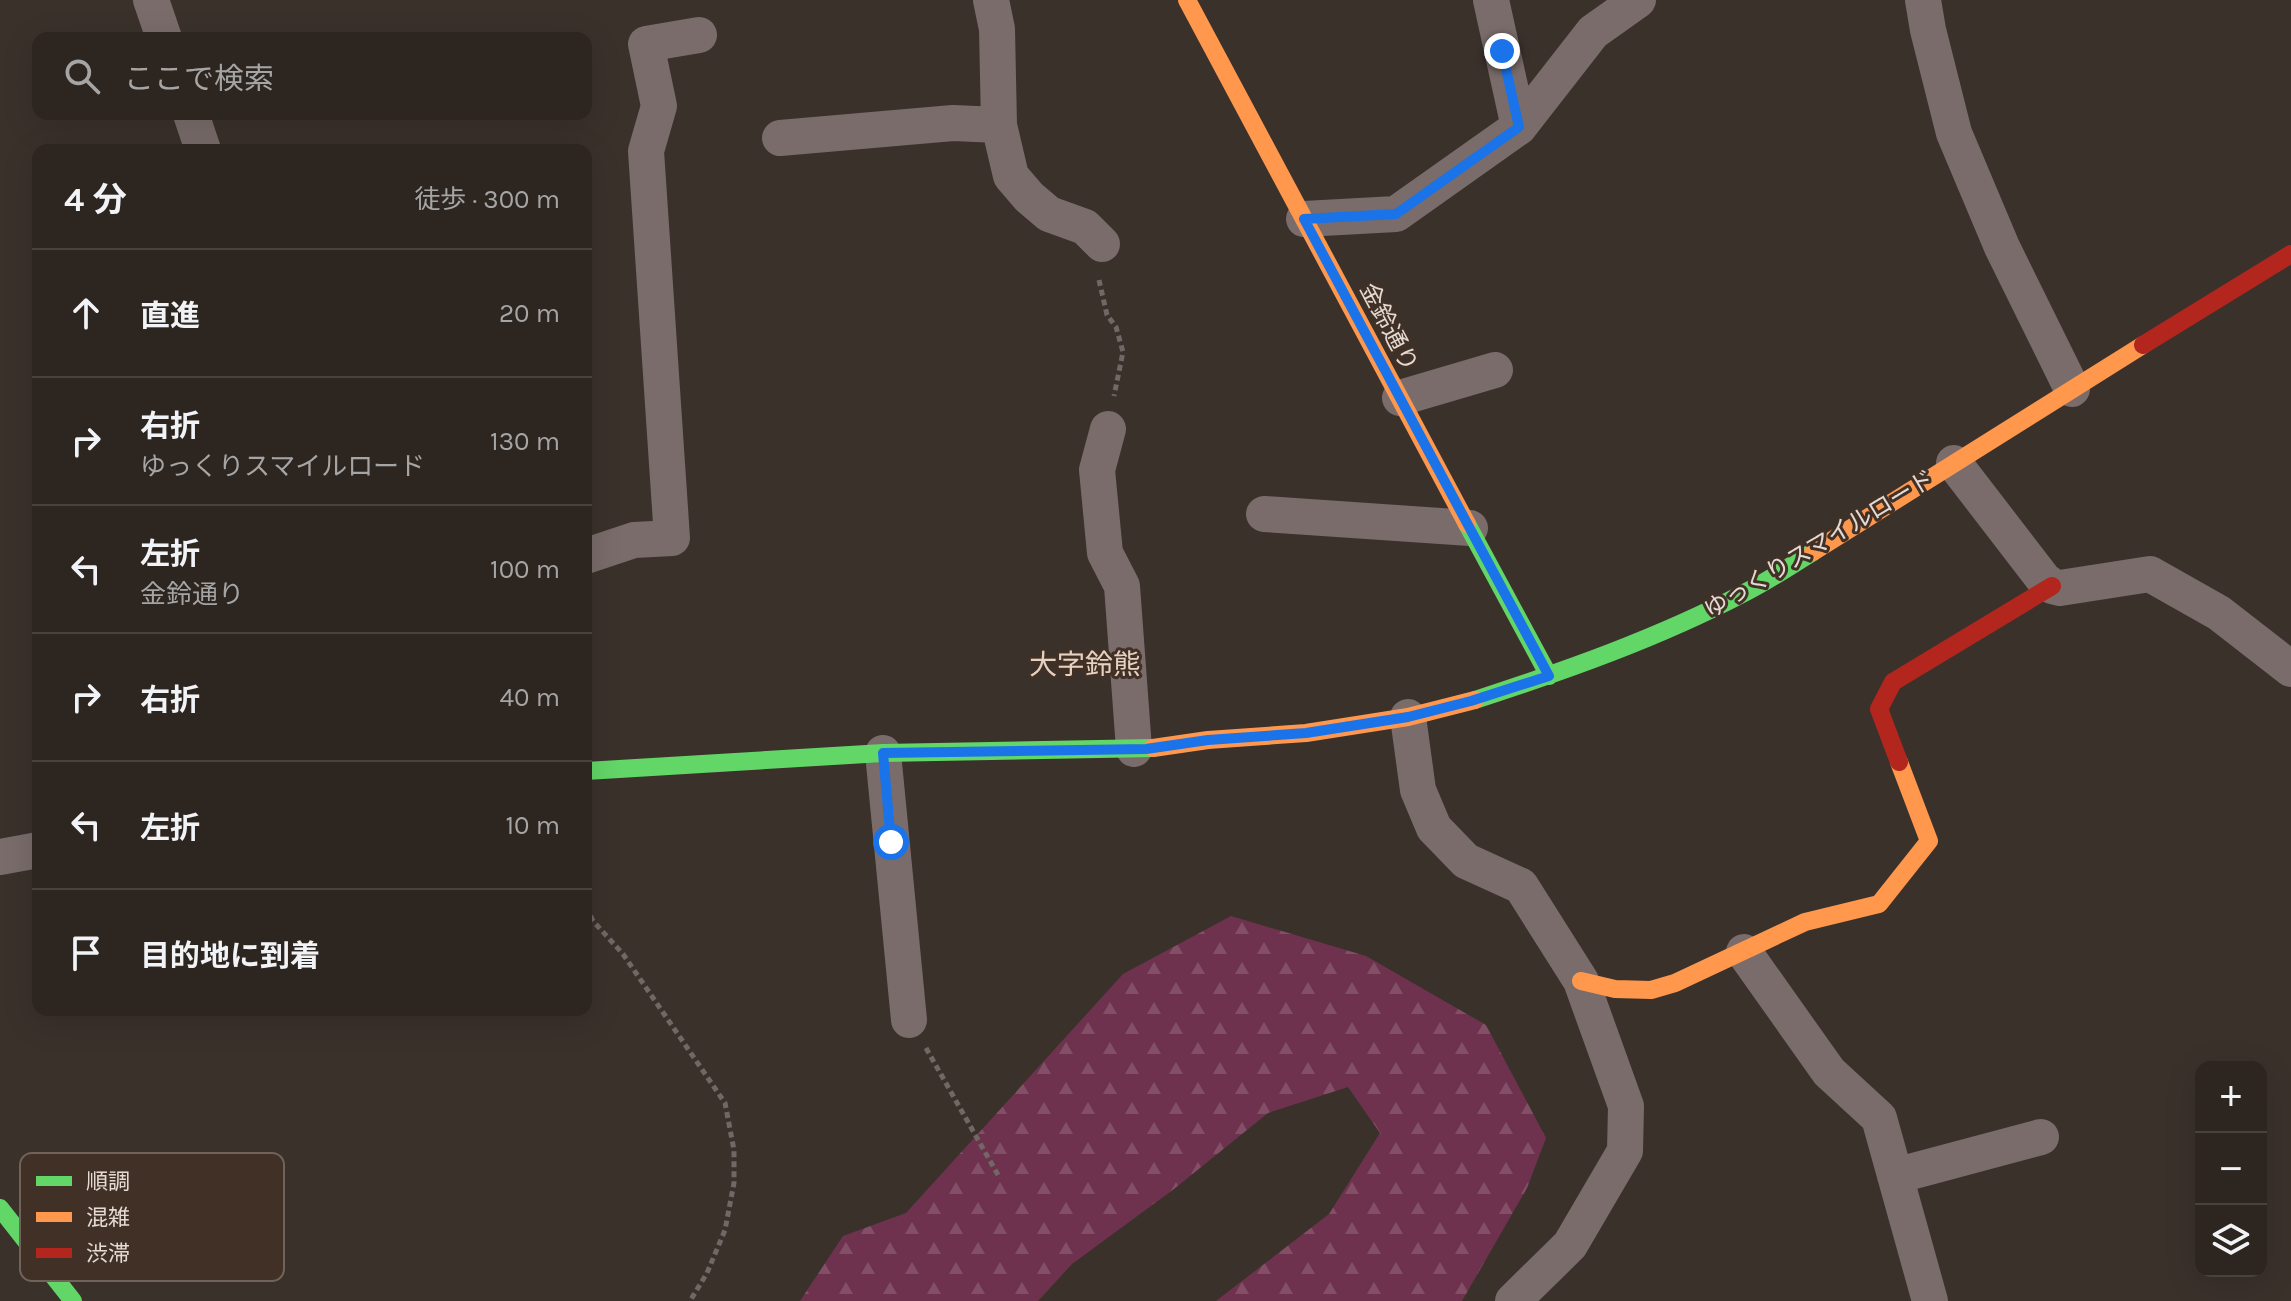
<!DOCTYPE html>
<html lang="ja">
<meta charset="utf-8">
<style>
:root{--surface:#2c2520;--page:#38312d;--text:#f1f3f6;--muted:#a6a5a5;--line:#48423e}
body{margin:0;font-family:Karla,"Noto Sans JP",sans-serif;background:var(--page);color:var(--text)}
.controls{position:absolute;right:24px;bottom:24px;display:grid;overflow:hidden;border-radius:16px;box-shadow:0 8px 32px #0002}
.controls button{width:72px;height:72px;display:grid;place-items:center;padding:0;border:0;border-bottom:2px solid var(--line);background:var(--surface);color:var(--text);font:40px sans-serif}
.stop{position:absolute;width:24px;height:24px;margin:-18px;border:6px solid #1a73e8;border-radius:50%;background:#fff}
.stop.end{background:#1a73e8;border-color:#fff;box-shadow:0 2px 8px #0008}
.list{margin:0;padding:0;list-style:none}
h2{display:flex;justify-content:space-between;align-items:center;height:104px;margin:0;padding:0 32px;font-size:34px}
h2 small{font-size:26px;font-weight:400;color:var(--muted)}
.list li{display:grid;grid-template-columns:52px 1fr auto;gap:24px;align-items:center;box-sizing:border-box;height:128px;padding:0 32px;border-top:2px solid var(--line)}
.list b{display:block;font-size:30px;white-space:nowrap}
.list p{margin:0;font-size:26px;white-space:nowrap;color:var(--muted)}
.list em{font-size:26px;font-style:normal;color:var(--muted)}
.icon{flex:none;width:44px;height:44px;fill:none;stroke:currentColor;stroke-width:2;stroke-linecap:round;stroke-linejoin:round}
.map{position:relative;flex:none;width:2291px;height:1301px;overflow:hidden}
.search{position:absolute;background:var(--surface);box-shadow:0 8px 32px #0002;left:32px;top:32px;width:560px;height:88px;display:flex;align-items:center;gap:20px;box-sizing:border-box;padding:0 28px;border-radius:16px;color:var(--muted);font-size:30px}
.panel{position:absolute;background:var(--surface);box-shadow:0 8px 32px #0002;left:32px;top:144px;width:560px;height:872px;border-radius:16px}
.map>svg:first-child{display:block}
.forest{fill:url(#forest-firs)}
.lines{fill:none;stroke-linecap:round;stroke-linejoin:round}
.path{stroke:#716764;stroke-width:5;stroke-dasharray:6 4;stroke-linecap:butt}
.street{stroke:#796c6a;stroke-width:36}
.fast{stroke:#63d668;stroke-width:18}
.slow{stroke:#ff974d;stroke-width:18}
.jam{stroke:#b3261e;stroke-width:18}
.route{stroke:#1a73e8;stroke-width:10}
.labels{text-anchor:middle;stroke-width:6;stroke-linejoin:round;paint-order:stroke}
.street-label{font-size:24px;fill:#e4dad3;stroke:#403025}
.quarter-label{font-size:28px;fill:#e6d2c3;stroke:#403025}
.key{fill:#403025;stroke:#716359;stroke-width:2}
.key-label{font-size:22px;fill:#e4dad3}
</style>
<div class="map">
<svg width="2291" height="1301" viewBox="0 0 2291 1301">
<defs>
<pattern id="forest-firs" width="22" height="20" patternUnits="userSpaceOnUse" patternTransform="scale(2)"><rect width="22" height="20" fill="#6e324e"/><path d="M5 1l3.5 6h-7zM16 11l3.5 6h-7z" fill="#834f67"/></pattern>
</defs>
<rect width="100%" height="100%" fill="#3a312b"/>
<!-- forest -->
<path class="forest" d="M1231 916 1366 956 1486 1025 1546 1138 1527 1188 1462 1301H1216L1329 1214 1380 1133 1348 1087 1268 1113 1174 1189 1072 1264 1038 1301H800L843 1236 906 1213 1123 974Z"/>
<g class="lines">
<!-- path -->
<path class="path" d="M1099 280 1107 315 1116 327 1123 352 1114 396
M586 907 593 921 623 954 725 1103 734 1150V1183L725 1230 707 1273 690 1301
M926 1048 998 1175"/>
<!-- street -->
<path class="street" d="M151 0 164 38
M991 0 997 29 999 125 1011 176 1029 197 1049 214 1085 227 1102 244
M1491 0 1519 127
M1923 0 1928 30 1954 133 2002 247 2072 389
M191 114 203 150
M780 138 953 123 999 125
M1304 219 1396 214 1519 127 1593 32 1638 0
M1400 398 1495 370
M1108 429 1097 470 1105 553 1122 586 1134 749
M1954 463 2044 580 2052 586 2060 588 2150 574 2219 613 2291 669
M1264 514 1470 528
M586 556 634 540 672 538 646 151 659 106 646 44 699 35
M1408 717 1418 790 1434 828 1466 861 1521 886 1581 981 1626 1106 1625 1151 1570 1245 1513 1301
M883 753 909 1020
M0 857 38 850
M1744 952 1829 1072 1879 1118 1930 1301
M1895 1176 2041 1137"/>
<!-- fast -->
<path class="fast" d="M1467 524 1549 676
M1475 700C1567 670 1658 638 1744 593 1768 581 1790 566 1813 552
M586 771 883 753 1153 748
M0 1208 73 1301"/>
<!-- slow -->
<path class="slow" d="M1187 0 1467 524
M1813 552 2143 345
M1153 748 1208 740 1306 733 1408 717 1475 700
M1581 981 1615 989 1651 990 1675 983 1805 922 1879 904 1929 841 1899 762"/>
<!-- jam -->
<path class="jam" d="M2143 345 2291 254
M1899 762 1879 709 1893 682 2052 586"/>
</g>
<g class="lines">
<!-- route -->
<path class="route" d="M891 842 883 753 1146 749 1208 740 1306 733 1408 717 1471 701 1549 676 1304 219 1396 214 1519 127 1502 51"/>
</g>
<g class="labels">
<!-- street labels -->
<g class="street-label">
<text transform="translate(1389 327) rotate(62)" y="8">金鈴通り</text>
<text transform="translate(1819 544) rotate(-31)" y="8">ゆっくりスマイルロード</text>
</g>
<!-- quarter labels -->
<g class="quarter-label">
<text x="1085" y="674">大字鈴熊</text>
</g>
</g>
<!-- legend -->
<rect x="20" y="1153" width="264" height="128" rx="12" class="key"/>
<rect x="36" y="1176" width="36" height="10" fill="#63d668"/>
<rect x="36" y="1212" width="36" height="10" fill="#ff974d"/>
<rect x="36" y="1248" width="36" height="10" fill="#b3261e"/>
<g class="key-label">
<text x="86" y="1189">順調</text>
<text x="86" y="1225">混雑</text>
<text x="86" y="1261">渋滞</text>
</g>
</svg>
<div class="controls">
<button>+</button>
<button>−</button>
<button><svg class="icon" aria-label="layers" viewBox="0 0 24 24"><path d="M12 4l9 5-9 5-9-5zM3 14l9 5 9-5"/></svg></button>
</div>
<div class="stop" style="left:891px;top:842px"></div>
<div class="stop end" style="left:1502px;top:51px"></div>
<div class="search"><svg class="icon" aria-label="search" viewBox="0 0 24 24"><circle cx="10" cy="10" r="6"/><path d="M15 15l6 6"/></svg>ここで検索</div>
<section class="panel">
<h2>4 分<small>徒歩 · 300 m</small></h2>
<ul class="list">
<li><svg class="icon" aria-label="ahead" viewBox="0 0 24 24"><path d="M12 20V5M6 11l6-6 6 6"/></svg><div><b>直進</b></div><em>20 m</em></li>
<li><svg class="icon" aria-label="right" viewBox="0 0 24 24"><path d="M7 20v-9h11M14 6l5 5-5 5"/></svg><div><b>右折</b><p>ゆっくりスマイルロード</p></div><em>130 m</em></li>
<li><svg class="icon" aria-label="left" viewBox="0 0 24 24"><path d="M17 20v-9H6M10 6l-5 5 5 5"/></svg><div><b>左折</b><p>金鈴通り</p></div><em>100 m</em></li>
<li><svg class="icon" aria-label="right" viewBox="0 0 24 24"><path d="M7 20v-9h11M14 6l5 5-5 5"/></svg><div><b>右折</b></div><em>40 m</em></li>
<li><svg class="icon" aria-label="left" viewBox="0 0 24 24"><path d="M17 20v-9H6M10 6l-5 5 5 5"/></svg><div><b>左折</b></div><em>10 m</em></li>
<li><svg class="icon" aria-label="arrive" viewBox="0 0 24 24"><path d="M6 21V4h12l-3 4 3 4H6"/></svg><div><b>目的地に到着</b></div></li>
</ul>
</section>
</div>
